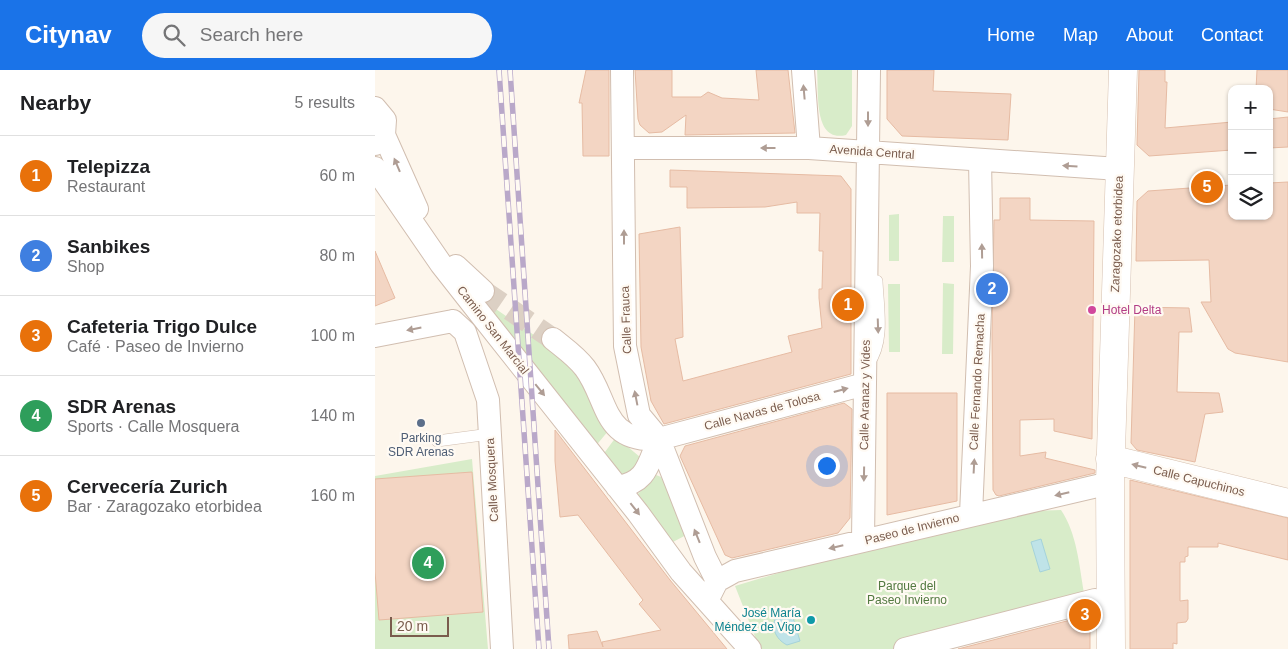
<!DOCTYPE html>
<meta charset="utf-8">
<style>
:root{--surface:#fff;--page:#f6f6f6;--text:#202124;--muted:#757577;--line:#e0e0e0;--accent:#1a73e8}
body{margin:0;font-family:Helvetica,sans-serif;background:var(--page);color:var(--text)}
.controls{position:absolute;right:15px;top:15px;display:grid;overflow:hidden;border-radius:10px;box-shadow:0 1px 4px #0004}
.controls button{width:45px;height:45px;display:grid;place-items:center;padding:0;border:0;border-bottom:1px solid var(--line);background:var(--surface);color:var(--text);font:25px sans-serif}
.scale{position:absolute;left:15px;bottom:12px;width:59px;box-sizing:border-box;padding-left:5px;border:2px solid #7a5c4d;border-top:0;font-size:14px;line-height:18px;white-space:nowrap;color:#7a5c4d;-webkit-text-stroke:4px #fffaf3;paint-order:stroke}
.you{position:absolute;left:451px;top:395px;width:18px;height:18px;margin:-12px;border:4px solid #fff;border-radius:50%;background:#1a73e8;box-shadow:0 0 0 8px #1a73e833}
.badge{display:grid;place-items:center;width:32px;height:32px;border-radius:50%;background:var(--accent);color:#fff;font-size:16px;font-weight:700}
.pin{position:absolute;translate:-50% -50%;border:2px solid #fff;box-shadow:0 1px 5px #0006}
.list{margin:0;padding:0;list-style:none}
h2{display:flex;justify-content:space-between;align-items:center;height:65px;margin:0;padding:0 20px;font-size:21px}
h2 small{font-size:16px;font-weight:400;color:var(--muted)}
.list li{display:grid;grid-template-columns:32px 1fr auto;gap:15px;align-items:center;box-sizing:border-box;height:80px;padding:0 20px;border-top:1px solid var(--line)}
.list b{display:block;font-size:19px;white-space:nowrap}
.list p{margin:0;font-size:16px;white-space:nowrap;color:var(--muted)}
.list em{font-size:16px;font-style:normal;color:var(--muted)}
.icon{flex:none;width:28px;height:28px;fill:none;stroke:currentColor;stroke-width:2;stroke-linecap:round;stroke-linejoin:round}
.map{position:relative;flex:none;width:913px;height:579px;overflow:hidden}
header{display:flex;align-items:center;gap:30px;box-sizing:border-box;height:70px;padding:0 25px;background:var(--accent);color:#fff}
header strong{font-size:24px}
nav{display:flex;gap:28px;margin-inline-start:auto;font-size:18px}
.search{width:350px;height:45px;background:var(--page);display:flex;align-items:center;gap:12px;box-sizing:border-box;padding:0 18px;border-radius:28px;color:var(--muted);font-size:19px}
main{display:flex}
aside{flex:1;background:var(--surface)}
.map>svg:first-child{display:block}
.green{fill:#d8ecc9}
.water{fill:#bfe3e8;stroke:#a5d3da}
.building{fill:#f3d5c3;stroke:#e6bba3}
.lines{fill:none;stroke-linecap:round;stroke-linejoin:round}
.street-tunnel{stroke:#dcd0c4;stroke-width:22;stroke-dasharray:22 11;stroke-linecap:butt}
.lane-casing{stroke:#d1beb0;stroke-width:12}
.street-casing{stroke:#d1beb0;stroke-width:24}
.secondary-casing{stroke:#d6c0b0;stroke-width:29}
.lane{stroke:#fff;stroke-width:11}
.street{stroke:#fff;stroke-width:22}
.secondary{stroke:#fff;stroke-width:28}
.rail-casing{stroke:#b9a8c9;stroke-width:5.5}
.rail{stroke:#fffaf3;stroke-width:4;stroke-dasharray:11;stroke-linecap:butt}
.oneway{fill:#af9d94}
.hotel-dot{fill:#d1479c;stroke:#fffaf3;stroke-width:2}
.service-dot{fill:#5c6f8a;stroke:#fffaf3;stroke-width:2}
.culture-dot{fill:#0f9aa8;stroke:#fffaf3;stroke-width:2}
.labels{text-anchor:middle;stroke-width:4.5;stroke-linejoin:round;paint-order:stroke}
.street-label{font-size:12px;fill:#7a5c4d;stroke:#fffaf3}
.hotel-label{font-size:12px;fill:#b23c85;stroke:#fffaf3;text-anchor:start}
.service-label{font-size:12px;fill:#4e5e75;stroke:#fffaf3}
.park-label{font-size:12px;fill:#537a41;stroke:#fffaf3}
.culture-label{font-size:12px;fill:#0d838f;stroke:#fffaf3;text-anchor:end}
</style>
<header>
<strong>Citynav</strong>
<div class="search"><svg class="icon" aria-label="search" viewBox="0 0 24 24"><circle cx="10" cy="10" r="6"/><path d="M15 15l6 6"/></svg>Search here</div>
<nav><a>Home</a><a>Map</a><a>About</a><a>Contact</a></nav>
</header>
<main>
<aside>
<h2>Nearby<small>5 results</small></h2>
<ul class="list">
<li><span class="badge" style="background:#e8710a">1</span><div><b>Telepizza</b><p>Restaurant</p></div><em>60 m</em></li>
<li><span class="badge" style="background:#3f7fe0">2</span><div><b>Sanbikes</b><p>Shop</p></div><em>80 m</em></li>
<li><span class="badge" style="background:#e8710a">3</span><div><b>Cafeteria Trigo Dulce</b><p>Café · Paseo de Invierno</p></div><em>100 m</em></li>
<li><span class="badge" style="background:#2e9e5b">4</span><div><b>SDR Arenas</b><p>Sports · Calle Mosquera</p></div><em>140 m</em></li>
<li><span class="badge" style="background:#e8710a">5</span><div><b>Cervecería Zurich</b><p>Bar · Zaragozako etorbidea</p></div><em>160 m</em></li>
</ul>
</aside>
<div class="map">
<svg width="913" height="579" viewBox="0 0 913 579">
<rect width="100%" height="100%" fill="#fdf6ec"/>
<!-- green -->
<path class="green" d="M442 0H477V56L471 65C438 73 444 22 442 0Z
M524 144V191H514V145Z
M568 146H579V192H567Z
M568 213 579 214 578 284H567Z
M513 214H525V282H514Z
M96 222 194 289 234 360 219 378Z
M241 367 265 387 266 390 253 411 227 386Z
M97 389 113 579H0V406Z
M281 405 286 407 315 463 296 473 262 425Z
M686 440C702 464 704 494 709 523L539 579H385L360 516 494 476 657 441Z"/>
<!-- water -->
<path class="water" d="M666 469 675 499 665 502 656 472Z
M416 541 425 571 412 575C400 569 395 556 402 545Z"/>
<!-- building -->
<path class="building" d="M211 0H234V86H208L207 33H204Z
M260 0H297V27H326L333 22 347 28 384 30 381 0H413L420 63 310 65 311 45 287 62 274 63 265 55 263 49Z
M512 0H559L558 21 636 24 633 70 527 66 512 49Z
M764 0H790V12H792L790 58 857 52V80L774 86 762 75Z
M882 0H913V42L894 39V19H881Z
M913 47V77L894 78V49Z
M295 100 466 106 476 119V304L289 354 276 331 266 277 264 164 305 157 308 267 300 269 308 311 417 282 413 266 447 258 444 228V219H447L448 181H444L445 143H422V132L390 137 312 138V117H295Z
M913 112V292L860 283 853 279 826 232H836L834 190 761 191 762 131 773 121 857 115V146H894V113Z
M625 128H655V150L719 151 717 369 679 361V349L645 350V386L671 382 670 388 720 400V403L624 426 621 425 618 420 617 264 619 150H625Z
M0 181 20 228 0 236Z
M760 237 814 238 817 262H804L802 322 844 323 848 342 830 344 820 392 762 380 756 373Z
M512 323H582V431L512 445Z
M469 333 477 339 475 448 463 463 357 488 350 485 305 386 310 376Z
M180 360 295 510 352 579H194L193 565 222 561 228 577 227 572 286 560 264 534 268 530 203 445 185 447 180 391Z
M97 402 108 542 4 550 0 502V409Z
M755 410 913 448V490L843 473V477H813V486L810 487V492H805V531L813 530V549L811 552 802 553V574L798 573V579H755Z
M715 545V579H583Z"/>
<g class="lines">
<!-- street-tunnel -->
<path class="street-tunnel" d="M108 221 178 269"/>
<!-- lane casing -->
<g class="lane-casing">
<path id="lane" d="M494 293C510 271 503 237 502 211
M62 371 115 364"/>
</g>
<!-- street casing -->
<g class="street-casing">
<path id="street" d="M247 0 250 276 264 345 284 369 330 487 342 511
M428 0 434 78
M0 38 10 50 9 65 0 74
M9 65 42 139
M249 78H434L744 99
M0 98 66 194 99 236 263 443 306 502 375 579
M81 196 108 221
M78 251 90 262 113 330 127 579
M0 266 78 251
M178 269C189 278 201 286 210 298 234 330 227 373 284 369L490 314
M242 417C272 413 273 394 284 369
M596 444 607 196 605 90
M488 470 494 0
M336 523 342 511 360 501 735 413
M530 579 720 530"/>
</g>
<!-- secondary casing -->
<g class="secondary-casing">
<path id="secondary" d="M735 389 913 433
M736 579 735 413 748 0"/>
</g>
<!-- lane -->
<use href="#lane" class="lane"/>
<!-- street -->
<use href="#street" class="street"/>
<!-- secondary -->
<use href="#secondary" class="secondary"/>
<!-- rail casing -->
<g class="rail-casing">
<path id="rail" d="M124 0 164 579
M135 0 174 579"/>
</g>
<!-- rail -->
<use href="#rail" class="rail"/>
</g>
<!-- one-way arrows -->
<defs><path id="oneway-solid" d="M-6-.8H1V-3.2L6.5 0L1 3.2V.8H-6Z" transform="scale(1.25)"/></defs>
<g class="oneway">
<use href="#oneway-solid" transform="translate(429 22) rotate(-95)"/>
<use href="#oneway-solid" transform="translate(493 49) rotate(90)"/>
<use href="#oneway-solid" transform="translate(393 78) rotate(-180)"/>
<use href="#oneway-solid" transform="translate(22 95) rotate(-113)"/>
<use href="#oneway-solid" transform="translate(695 96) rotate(-176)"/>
<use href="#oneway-solid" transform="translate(249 167) rotate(-90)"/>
<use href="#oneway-solid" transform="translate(607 181) rotate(-91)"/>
<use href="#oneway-solid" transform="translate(503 256) rotate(88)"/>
<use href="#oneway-solid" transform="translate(39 259) rotate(169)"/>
<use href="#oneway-solid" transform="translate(165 320) rotate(51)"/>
<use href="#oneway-solid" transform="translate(466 320) rotate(-15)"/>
<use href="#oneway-solid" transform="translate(261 328) rotate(-101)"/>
<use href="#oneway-solid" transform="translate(599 396) rotate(-87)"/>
<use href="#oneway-solid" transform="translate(764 396) rotate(-166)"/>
<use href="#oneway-solid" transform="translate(489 404) rotate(91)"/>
<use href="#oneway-solid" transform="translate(687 424) rotate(167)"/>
<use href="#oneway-solid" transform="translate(260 439) rotate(52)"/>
<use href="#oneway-solid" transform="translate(322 466) rotate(-112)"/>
<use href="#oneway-solid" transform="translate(461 477) rotate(167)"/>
</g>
<!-- markers -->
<circle class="hotel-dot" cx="717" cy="240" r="5"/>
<circle class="service-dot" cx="46" cy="353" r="5"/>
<circle class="culture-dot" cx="436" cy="550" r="5"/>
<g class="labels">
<!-- street labels -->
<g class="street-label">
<text transform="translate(497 82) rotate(4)" y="4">Avenida Central</text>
<text transform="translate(742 164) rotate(-88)" y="4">Zaragozako etorbidea</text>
<text transform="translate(251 250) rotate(-92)" y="4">Calle Frauca</text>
<text transform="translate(118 260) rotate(52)" y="4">Camino San Marcial</text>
<text transform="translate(602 312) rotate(-87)" y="4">Calle Fernando Remacha</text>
<text transform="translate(490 325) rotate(-89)" y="4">Calle Aranaz y Vides</text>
<text transform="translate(387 341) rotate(-15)" y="4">Calle Navas de Tolosa</text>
<text transform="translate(117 410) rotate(-93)" y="4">Calle Mosquera</text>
<text transform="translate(824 411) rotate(14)" y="4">Calle Capuchinos</text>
<text transform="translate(537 459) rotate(-14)" y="4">Paseo de Invierno</text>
</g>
<!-- hotel labels -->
<g class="hotel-label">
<text x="727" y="244">Hotel Delta</text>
</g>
<!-- service labels -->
<g class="service-label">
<text x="46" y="372">Parking<tspan x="46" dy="14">SDR Arenas</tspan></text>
</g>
<!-- park labels -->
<g class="park-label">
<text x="532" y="520">Parque del<tspan x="532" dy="14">Paseo Invierno</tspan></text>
</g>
<!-- culture labels -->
<g class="culture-label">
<text x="426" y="547">José María<tspan x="426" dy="14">Méndez de Vigo</tspan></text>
</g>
</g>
</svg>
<div class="controls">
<button>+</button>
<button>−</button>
<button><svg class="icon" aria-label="layers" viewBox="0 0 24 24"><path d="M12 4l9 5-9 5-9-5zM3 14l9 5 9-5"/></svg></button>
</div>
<div class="scale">20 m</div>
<div class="you"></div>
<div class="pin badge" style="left:473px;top:235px;background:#e8710a">1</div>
<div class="pin badge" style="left:617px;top:219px;background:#3f7fe0">2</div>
<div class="pin badge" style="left:710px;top:545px;background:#e8710a">3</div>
<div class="pin badge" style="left:53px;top:493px;background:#2e9e5b">4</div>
<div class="pin badge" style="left:832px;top:117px;background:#e8710a">5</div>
</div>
</main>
